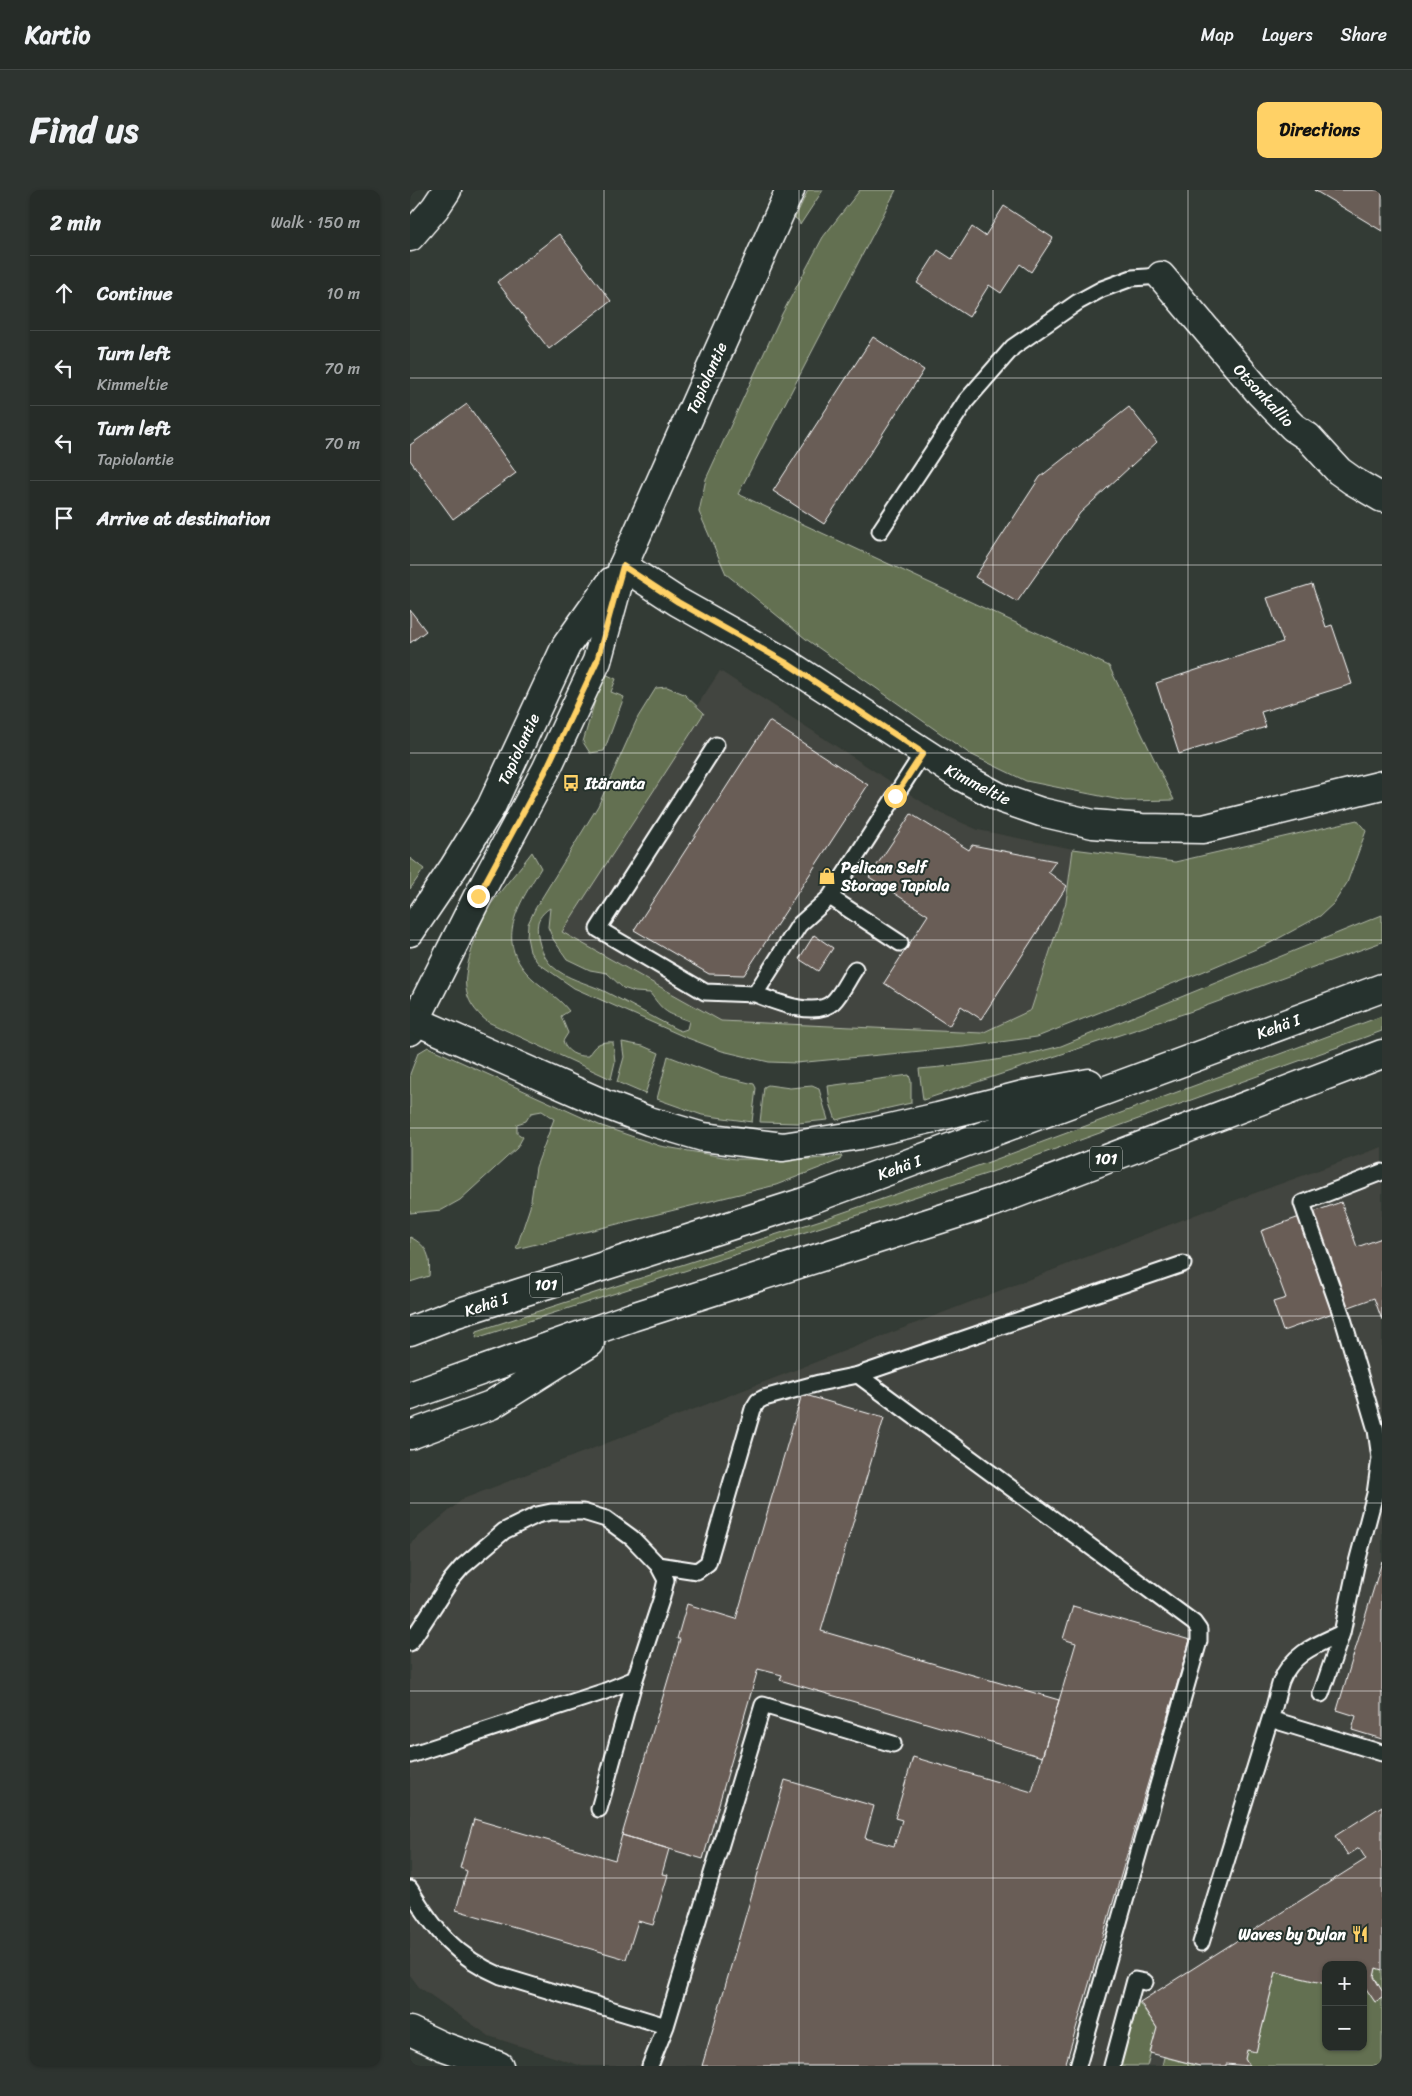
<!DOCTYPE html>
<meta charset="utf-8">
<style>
:root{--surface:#262c28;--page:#2e3430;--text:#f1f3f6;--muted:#a4a7a8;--line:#424845;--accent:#ffd166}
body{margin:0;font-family:Sriracha,sans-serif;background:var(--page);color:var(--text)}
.controls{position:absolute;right:15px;bottom:15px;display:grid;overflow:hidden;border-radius:10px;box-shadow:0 1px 4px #0004}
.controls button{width:45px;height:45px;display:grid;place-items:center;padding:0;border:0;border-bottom:1px solid var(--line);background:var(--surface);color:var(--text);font:25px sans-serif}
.stop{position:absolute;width:15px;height:15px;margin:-11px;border:4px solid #ffd166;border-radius:50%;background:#fff}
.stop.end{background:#ffd166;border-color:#fff;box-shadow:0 1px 5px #0008}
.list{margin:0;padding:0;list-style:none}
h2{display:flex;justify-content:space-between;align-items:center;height:65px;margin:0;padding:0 20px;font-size:21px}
h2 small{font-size:16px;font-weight:400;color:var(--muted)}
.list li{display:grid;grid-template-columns:32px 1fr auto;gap:15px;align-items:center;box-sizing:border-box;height:75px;padding:0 20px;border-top:1px solid var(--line)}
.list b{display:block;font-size:19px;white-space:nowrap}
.list p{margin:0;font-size:16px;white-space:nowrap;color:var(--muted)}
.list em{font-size:16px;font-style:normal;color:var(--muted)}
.icon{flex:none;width:28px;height:28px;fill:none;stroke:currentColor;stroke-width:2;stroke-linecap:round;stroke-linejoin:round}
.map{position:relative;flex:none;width:972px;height:1876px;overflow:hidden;border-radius:10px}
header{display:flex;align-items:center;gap:30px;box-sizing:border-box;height:70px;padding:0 25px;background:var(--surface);border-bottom:1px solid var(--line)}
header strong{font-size:24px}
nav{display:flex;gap:28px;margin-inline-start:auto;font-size:18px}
.intro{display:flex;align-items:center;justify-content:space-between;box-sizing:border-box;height:120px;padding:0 30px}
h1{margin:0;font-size:35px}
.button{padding:12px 22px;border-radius:10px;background:var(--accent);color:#111;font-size:18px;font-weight:700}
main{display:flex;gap:30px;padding:0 30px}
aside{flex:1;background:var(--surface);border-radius:10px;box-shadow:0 1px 4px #0004}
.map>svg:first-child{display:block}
.built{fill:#43453f;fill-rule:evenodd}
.green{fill:#637051;stroke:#b1b8a8;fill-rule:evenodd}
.building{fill:#695d56;stroke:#fff}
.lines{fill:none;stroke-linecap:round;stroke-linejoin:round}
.lane-casing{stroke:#fff;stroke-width:19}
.street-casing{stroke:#fff;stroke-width:31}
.secondary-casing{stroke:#fff;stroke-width:31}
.highway-casing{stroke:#fff;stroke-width:31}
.lane{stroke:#26332d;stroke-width:15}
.street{stroke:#26332d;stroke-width:28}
.secondary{stroke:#26332d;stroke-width:28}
.highway{stroke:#26332d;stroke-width:28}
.route{stroke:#ffd166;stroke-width:6}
.grid{fill:none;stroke:#fff;stroke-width:1;stroke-opacity:0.55}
.labels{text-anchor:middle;stroke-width:4;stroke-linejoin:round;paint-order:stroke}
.shield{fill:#26332d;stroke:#bec2c0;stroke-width:1}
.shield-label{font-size:15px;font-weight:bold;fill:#fff}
.street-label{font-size:16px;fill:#fff;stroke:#26332d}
.poi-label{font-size:16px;font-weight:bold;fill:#fff;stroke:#26332d;text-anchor:start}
</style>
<header>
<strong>Kartio</strong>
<nav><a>Map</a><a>Layers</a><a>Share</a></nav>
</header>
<div class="intro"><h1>Find us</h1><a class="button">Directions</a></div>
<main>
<aside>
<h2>2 min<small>Walk · 150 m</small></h2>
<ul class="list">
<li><svg class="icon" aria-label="ahead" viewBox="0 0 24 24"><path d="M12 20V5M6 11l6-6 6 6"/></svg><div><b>Continue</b></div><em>10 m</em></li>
<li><svg class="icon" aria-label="left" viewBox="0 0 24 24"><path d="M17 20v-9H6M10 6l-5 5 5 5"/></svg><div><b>Turn left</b><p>Kimmeltie</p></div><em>70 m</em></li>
<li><svg class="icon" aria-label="left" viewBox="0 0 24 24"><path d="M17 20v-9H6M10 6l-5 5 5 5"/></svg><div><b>Turn left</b><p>Tapiolantie</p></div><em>70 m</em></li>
<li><svg class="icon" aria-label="arrive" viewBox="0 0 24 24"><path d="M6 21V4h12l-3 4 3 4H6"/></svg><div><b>Arrive at destination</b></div></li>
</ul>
</aside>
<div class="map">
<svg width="972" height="1876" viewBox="0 0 972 1876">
<rect width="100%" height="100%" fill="#333b35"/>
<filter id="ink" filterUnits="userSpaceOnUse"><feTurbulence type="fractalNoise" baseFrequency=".02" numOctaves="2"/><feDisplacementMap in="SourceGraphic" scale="10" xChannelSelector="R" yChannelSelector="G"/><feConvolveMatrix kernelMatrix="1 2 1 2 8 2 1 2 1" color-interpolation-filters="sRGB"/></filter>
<g filter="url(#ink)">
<!-- built -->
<path class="built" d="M310 481 526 621 568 640 663 659 656 712 621 820 572 843 310 831 141 736Z
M972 957V1876H172L79 1846 9 1797 0 1785V1354L53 1309 790 1023ZM916 1775H953V1857H916Z"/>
<!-- green -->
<path class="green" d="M398 0H413L390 35 389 31 385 28Z
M450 0H486L328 304 699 476 764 610 715 611 616 591 560 564 396 449 316 384 289 322 296 289 372 124 413 47Z
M193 483 206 489 201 502 214 507 194 561 180 563 173 552Z
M257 497 274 504 294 523 152 742 311 831 572 843 621 820 656 712 663 659 765 672 947 630 956 641 937 693 924 713 910 726 860 753 792 782 627 847 553 857 386 873 359 872 312 861 275 847 164 798 128 773 120 762 117 747 118 734 125 719 188 616 228 527 246 498ZM140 718 138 737 143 749 157 769 180 780 197 783 213 798 225 802 240 803C256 824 255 822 279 831L277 839 271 841 266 839C242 827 218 813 194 801 177 793 156 789 142 776 132 767 125 745 128 732 130 726 135 721 140 718Z
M122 662 131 678C111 711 85 747 116 782 129 797 147 805 159 821L151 826 158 843 153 851C156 862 167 867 178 866 185 855 189 851 203 852L205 872 201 889 78 832C49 809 53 788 63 756 67 743 71 729 79 717 92 698 108 681 122 662Z
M0 668 14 679 0 699Z
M972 725V752L782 821 513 910 509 879C559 875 602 869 651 856Z
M972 826V841L579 983 66 1148 67 1141 73 1139 420 1027 576 973Z
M212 852 233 856 249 863 235 904 207 892 214 867Z
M18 857 189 935 250 956 325 969H402L432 966 430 970 366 995 106 1059 120 1017 126 977 144 929 132 921 121 923 116 931 107 934V943L113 947 107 958 50 1010 32 1020 0 1023V884L8 863Z
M258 866 310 886 344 894 346 898 342 932 292 925 247 909Z
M499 885 501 891V913L426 930 420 913 418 896Z
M358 895 380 898 402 896 409 899 418 930 388 933 350 932 354 897Z
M0 1047C18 1056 21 1067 19 1086L0 1092Z
M966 1778 972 1780V1801L964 1787Z
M866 1782 916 1794V1857H953V1794L965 1812 972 1808V1876H839L835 1869 837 1860 846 1862Z
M728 1811 747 1838 737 1876H710Z
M754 1867 790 1876H752Z"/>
<!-- building -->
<path class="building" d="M904 0H972V41Z
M594 16 643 48 621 82 610 74 591 103 579 95 559 127 507 93 528 60 542 69 562 37 575 46Z
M149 44 201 111 139 159 87 92Z
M463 147 514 180 414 334 363 301Z
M57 214 106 283 43 329 0 270V255Z
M719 217 747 252 670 323 607 412 565 387 630 287Z
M902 394 916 437 922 435 942 494 851 522 856 537 769 564 746 493 873 452 857 408Z
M0 420 16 441 0 453Z
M359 531 458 595 334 785 299 784 224 740Z
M501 624 559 660 562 655 646 671 638 682 657 696 571 829 551 816 539 836 474 793 518 725 459 687Z
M404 745 423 758 408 781 389 769Z
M931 1012 947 1057 972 1048V1130L964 1108 873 1141 863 1112 876 1108 851 1041Z
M392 1204 474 1228 411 1441 649 1510 632 1567 370 1490 372 1485 348 1479 293 1669 212 1645 270 1449H267L277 1414 326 1429Z
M972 1371V1549L942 1540 946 1526 927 1520Z
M663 1416 780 1450 655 1876H292L375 1590 464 1616 455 1648 484 1656 492 1630 485 1628 503 1567 622 1602 666 1453 653 1449Z
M972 1616V1780L966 1778 964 1787 972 1801V1808L965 1812 953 1794V1775H916V1794L866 1782 846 1862 837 1860 835 1869 839 1876 816 1874V1876H790L740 1863 747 1838 730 1812 956 1669 949 1658 938 1665 925 1646Z
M64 1629 205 1670 212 1645 259 1659 252 1684 258 1685 243 1735 228 1731 216 1769 46 1720 57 1681 50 1678Z"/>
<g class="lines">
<!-- lane casing -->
<g class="lane-casing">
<path id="lane" d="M470 341 556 211 603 157 668 112 692 99 722 88 751 86
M306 555 188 739 295 802 345 804 389 735 420 707 513 563
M420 707 490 753
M345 804C364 811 405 829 423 812 432 803 438 789 445 779
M448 1185 784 1433 789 1440V1451L668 1876
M0 1453 41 1390 52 1377 94 1341 127 1325 141 1322H173L196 1329 222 1348 248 1375 287 1381 298 1373 343 1219 348 1211 354 1208 409 1193 448 1185 773 1074
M911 1504 932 1443 946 1376 965 1304 970 1268 966 1240 933 1129 892 1013 972 982
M860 1529C865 1517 867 1503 871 1491 882 1463 908 1454 932 1443
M0 1565 193 1502 225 1489 252 1407 256 1390 248 1375
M189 1619 225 1489
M0 1699C24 1740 46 1767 91 1786L256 1836
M791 1753 860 1529 972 1563
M240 1876 256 1836 353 1515 483 1554
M702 1876 725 1790 735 1792"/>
</g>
<!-- street casing -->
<g class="street-casing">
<path id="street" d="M0 47 25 18 37 0
M751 86 850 203 883 237 898 247 929 281 943 291 972 308
M213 376 268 412 375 472 552 587 593 609 631 622 683 634 732 638 793 639 972 595"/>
</g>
<!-- secondary casing -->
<g class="secondary-casing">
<path id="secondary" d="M0 742 44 677 81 617 156 456 202 391
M0 841 68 706 136 580 187 471 213 376 380 0
M0 1841 32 1856 89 1876"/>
</g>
<!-- highway casing -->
<g class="highway-casing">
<path id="highway" d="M4 830 194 914 239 931 293 947 373 957 450 945 528 927 613 905 679 893
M0 1141 44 1124 394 1012 972 798
M0 1206 222 1127 584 1012 972 864
M0 1245 81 1215 180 1153"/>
</g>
<!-- lane -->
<use href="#lane" class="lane"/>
<!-- street -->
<use href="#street" class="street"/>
<!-- secondary -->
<use href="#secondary" class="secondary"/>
<!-- highway -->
<use href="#highway" class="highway"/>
</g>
</g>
<g class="lines" filter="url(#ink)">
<!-- route -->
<path class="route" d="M68 706 136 580 187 471 213 376 268 412 375 472 513 563 485 606"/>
</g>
<!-- grid -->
<path class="grid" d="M194 0V1876M389 0V1876M583 0V1876M778 0V1876M0 188H972M0 375H972M0 563H972M0 750H972M0 938H972M0 1126H972M0 1313H972M0 1501H972M0 1688H972"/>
<!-- icons -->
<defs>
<g id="bus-bare" transform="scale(1.35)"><path d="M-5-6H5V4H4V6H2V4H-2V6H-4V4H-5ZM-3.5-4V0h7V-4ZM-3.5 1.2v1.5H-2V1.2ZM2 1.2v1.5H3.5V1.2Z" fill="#ffd166" stroke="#26332d" stroke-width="2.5" paint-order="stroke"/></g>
<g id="shop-bare" transform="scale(1.35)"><path d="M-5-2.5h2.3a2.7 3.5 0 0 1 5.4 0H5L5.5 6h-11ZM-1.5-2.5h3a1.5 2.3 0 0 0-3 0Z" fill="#ffd166" stroke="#26332d" stroke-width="2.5" paint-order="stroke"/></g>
<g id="restaurant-bare" transform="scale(1.35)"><path d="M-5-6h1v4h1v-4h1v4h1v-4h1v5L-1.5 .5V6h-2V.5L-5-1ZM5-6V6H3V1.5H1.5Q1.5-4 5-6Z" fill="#ffd166" stroke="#26332d" stroke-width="2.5" paint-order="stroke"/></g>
</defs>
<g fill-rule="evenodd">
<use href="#bus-bare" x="161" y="593"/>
<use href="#shop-bare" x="417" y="686"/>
<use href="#restaurant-bare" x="950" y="1744"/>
</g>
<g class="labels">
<!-- shield labels -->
<g class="shield">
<rect x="680" y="956.5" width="32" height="25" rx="4"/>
<rect x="120" y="1082.5" width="32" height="25" rx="4"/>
</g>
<g class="shield-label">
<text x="696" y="974">101</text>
<text x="136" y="1100">101</text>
</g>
<!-- street labels -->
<g class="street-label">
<text transform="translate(296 188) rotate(-66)" y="6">Tapiolantie</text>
<text transform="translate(854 205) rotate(47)" y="6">Otsonkallio</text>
<text transform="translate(108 559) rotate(-65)" y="6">Tapiolantie</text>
<text transform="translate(568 594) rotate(27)" y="6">Kimmeltie</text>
<text transform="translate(868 836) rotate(-20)" y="6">Kehä I</text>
<text transform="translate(489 977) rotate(-20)" y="6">Kehä I</text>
<text transform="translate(76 1114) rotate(-18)" y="6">Kehä I</text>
</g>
<!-- poi labels -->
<g class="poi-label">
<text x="175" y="599">Itäranta</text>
<text x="431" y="683">Pelican Self<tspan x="431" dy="18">Storage Tapiola</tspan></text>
<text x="936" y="1750" text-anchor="end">Waves by Dylan</text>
</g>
</g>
</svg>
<div class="controls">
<button>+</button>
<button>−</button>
</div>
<div class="stop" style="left:485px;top:606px"></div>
<div class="stop end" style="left:68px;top:706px"></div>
</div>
</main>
